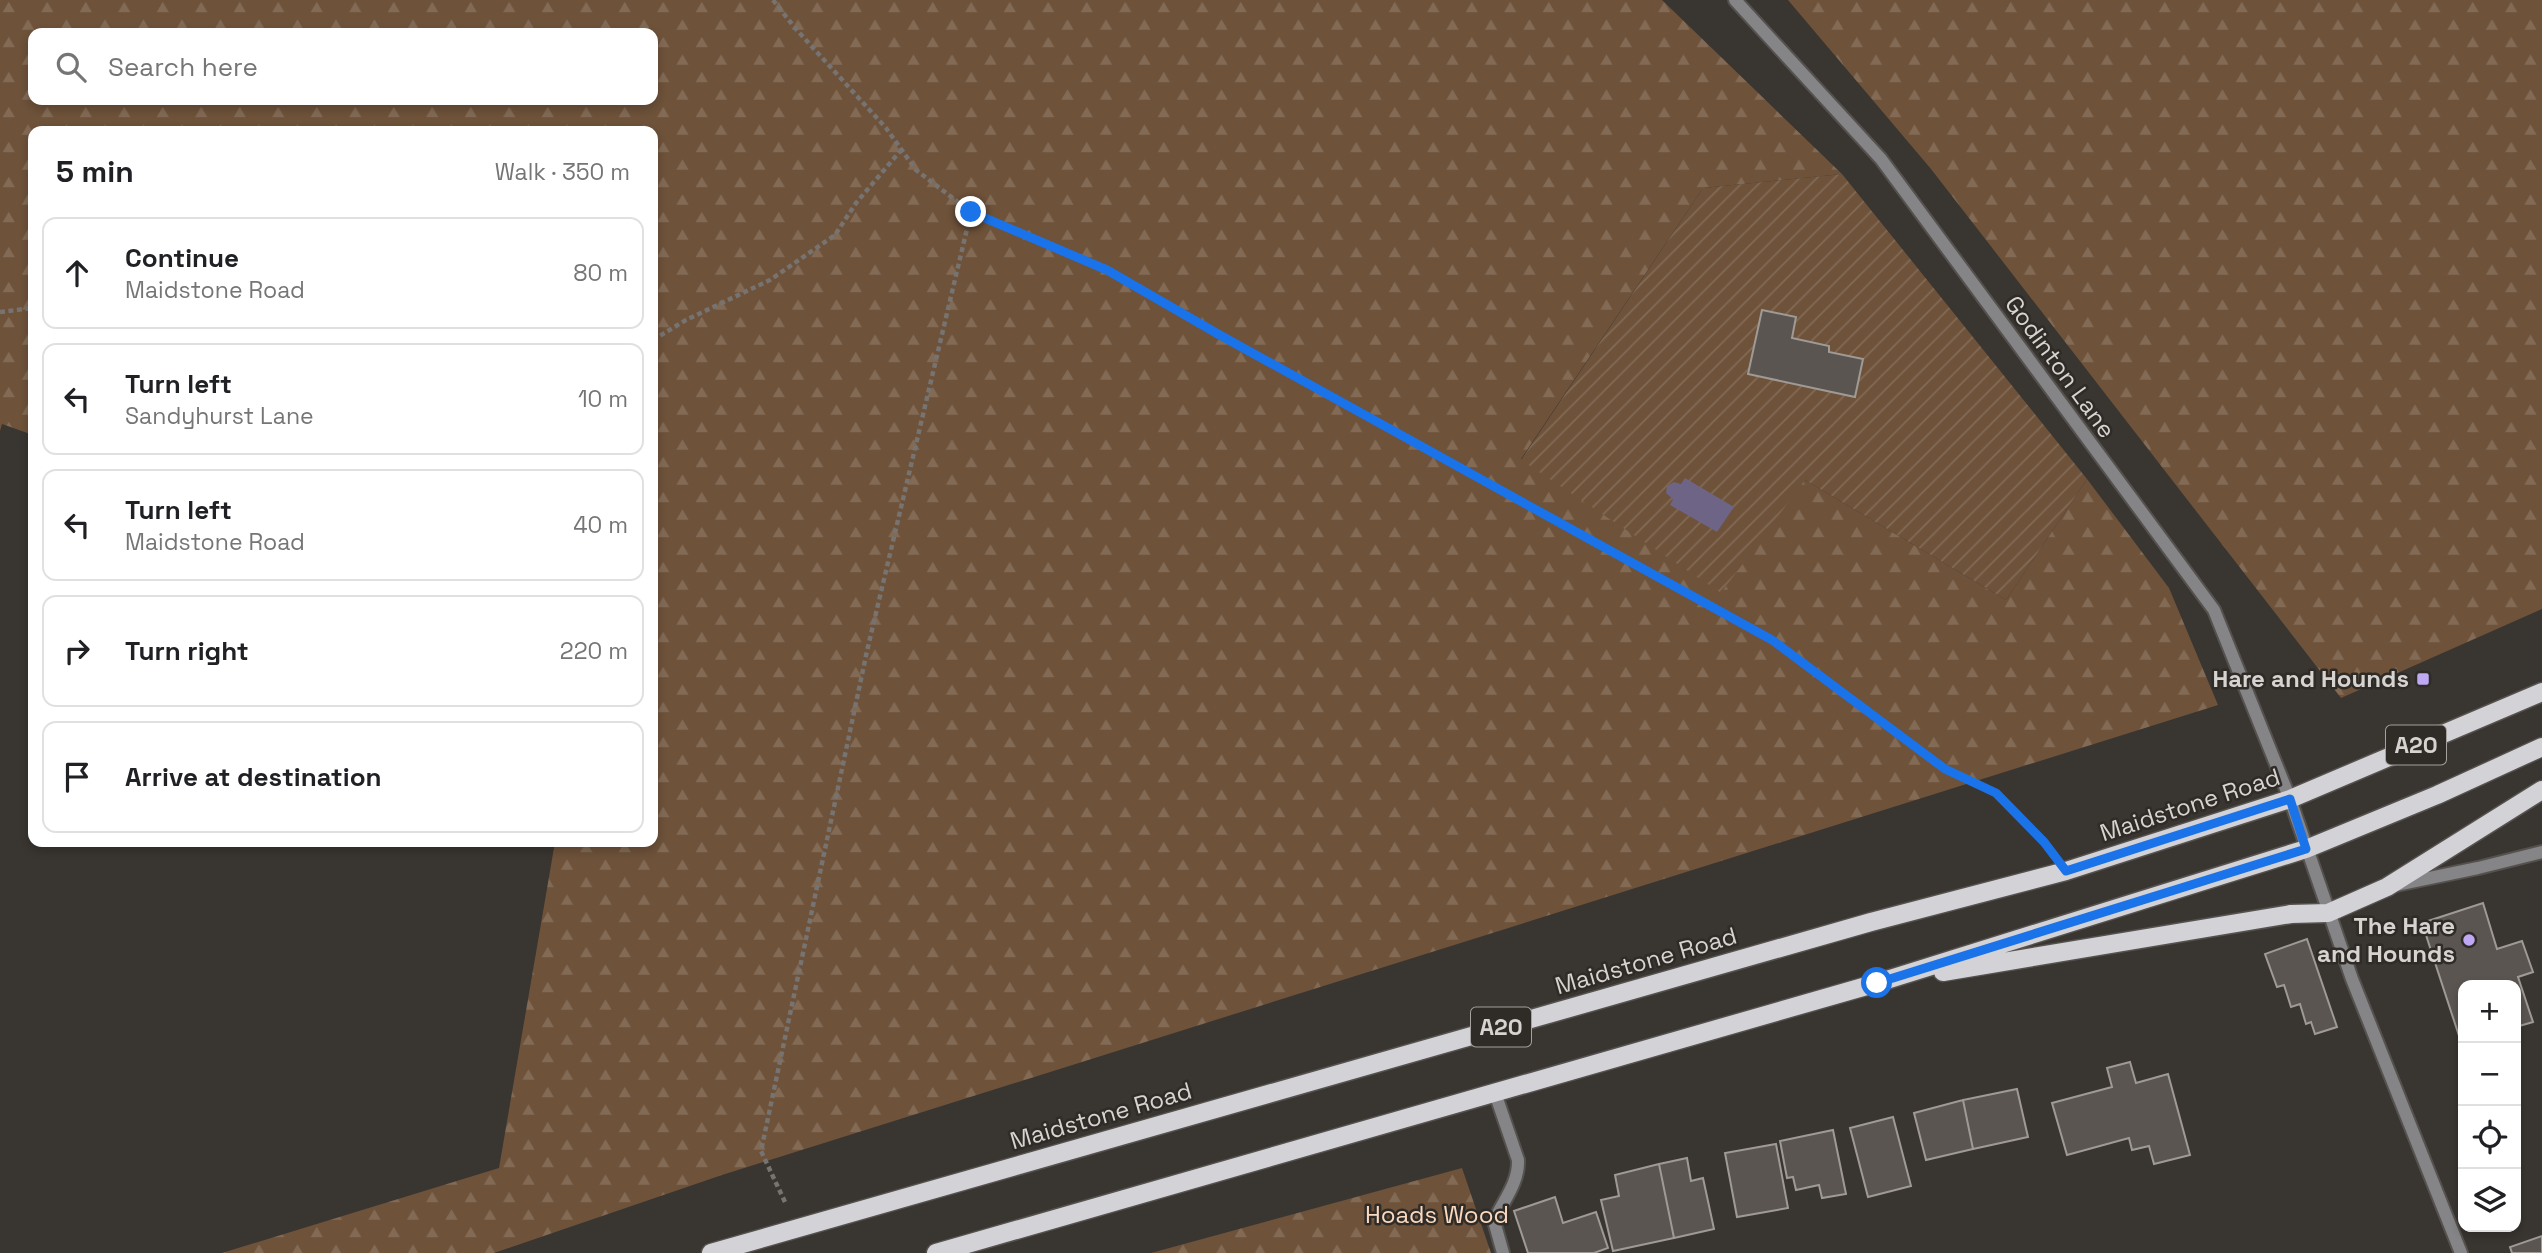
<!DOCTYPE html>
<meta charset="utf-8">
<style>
:root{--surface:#fff;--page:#f2f2f2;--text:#202124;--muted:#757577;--line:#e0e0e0}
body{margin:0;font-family:"Space Grotesk",sans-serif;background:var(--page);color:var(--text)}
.controls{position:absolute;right:21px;bottom:21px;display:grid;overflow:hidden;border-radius:14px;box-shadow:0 4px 10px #0003}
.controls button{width:63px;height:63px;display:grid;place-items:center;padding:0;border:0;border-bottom:2px solid var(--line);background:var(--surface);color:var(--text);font:35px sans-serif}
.stop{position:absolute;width:21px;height:21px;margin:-16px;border:5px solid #1a73e8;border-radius:50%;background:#fff}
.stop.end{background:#1a73e8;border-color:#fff;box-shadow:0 2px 7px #0008}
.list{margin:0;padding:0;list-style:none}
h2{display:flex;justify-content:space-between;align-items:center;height:91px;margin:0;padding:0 28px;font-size:30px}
h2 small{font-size:23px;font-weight:400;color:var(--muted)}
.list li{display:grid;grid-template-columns:46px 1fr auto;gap:21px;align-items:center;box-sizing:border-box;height:112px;margin:0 14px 14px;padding:0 14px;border:2px solid var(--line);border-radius:14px}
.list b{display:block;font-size:26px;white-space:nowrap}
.list p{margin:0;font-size:23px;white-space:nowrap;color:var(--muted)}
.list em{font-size:23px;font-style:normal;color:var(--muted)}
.icon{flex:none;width:38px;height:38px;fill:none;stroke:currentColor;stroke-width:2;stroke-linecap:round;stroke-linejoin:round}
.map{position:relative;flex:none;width:2542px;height:1253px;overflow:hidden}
.search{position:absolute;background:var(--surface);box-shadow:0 4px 10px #0003;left:28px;top:28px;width:630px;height:77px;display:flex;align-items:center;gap:18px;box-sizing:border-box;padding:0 24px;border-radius:14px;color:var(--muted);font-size:26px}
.panel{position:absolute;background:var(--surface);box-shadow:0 4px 10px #0003;left:28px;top:126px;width:630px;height:721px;border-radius:14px}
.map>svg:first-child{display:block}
.forest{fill:url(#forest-firs);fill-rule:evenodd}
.garden{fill:url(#garden-furrows);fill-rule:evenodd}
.water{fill:#6e6486}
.building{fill:#5a5551;stroke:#9f9a96;stroke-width:2}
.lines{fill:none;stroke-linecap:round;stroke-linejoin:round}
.minor-casing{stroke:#55514e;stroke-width:16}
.major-casing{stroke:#55514e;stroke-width:21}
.path{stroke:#777370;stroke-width:4.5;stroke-dasharray:5 3.5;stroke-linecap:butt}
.minor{stroke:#858487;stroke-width:12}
.major{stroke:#d3d2d7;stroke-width:18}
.route{stroke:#1a73e8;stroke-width:9}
.poi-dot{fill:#bfa8f4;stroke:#2f2b27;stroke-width:2.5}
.labels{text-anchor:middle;stroke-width:5;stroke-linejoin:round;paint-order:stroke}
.shield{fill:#2f2b27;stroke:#a4a19e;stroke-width:2}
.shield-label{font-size:23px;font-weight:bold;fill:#d6d3d1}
.street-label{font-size:24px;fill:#d6d3d1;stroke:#2f2b27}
.poi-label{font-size:24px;font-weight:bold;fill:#d6d3d1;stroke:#2f2b27;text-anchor:end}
.park-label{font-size:24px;fill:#fad9bf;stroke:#2f2b27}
</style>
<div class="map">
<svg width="2542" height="1253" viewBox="0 0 2542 1253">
<defs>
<pattern id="forest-firs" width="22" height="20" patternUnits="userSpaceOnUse" patternTransform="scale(1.75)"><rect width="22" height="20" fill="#6e523a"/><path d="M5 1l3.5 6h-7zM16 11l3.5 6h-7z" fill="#826a55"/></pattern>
<pattern id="garden-furrows" width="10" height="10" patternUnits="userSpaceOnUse" patternTransform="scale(1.75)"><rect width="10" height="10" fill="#6e523a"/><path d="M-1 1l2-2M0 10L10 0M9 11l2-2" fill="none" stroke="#826a55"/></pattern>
</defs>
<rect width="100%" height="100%" fill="#393531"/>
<!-- forest -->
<path class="forest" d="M0 0H1662L1842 174 1703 188 1521 459 1805 480 2006 600 2087 479 2169 588 2218 705 722 1175 494 1253H222L499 1168 555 842H653V131H33V435L2 424 0 431ZM33 33H653V100H33Z
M1788 0H2542V609L2341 698 1931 169Z
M1462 1168 1491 1253H1151Z"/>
<!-- garden -->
<path class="garden" d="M1842 174 2087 479 2006 600 1805 480 1721 593 1521 460 1703 188ZM1762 310 1796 317 1792 338 1828 346 1829 352 1863 359 1855 397 1748 374Z"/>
<!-- water -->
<path class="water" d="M1685 478 1734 507 1717 532 1670 505 1673 499 1666 493 1667 486 1674 482 1681 484Z"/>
<!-- building -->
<path class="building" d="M1762 310 1796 317 1792 338 1829 346V352L1863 359 1855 397 1748 374Z
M2483 903 2497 949 2522 941 2533 972 2518 977 2533 1022 2516 1027V985H2463L2462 1045 2422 923Z
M2307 939 2337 1027 2315 1034 2311 1022 2306 1024 2300 1004 2291 1007 2284 985 2277 987 2265 954Z
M2130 1062 2136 1083 2168 1074 2190 1155 2154 1164 2149 1146 2132 1150 2129 1138 2067 1155 2052 1103 2112 1087 2107 1068Z
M2017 1089 2028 1137 1973 1149 1963 1100Z
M1963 1100 1973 1149 1926 1160 1914 1113Z
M1893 1117 1911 1186 1868 1197 1850 1128Z
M1833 1130 1846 1194 1822 1198 1819 1185 1796 1190 1793 1177 1787 1178 1780 1141Z
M1776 1144 1788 1208 1737 1217 1725 1153Z
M1687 1158 1691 1181 1703 1178 1714 1229 1674 1238 1659 1164Z
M1659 1164 1674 1238 1613 1251 1601 1200 1619 1196 1615 1175Z
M1555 1197 1563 1223 1596 1212 1608 1248 1594 1253H1528L1514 1211Z
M2542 1236V1253H2512L2510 1247Z"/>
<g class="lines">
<!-- minor casing -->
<g class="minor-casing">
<path id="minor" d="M1735 0 1881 159 2214 610 2290 799 2352 979 2461 1253
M2396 885 2478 868 2542 852
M1495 1093 1518 1160C1519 1183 1503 1201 1494 1221L1503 1253"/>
</g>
<!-- major casing -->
<g class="major-casing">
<path id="major" d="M1943 972 2291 914 2328 913 2387 887 2542 790
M711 1253 1871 922 2066 871 2290 799 2542 692
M936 1253 1877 983 2306 849 2437 795 2542 747"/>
</g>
<!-- path -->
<path class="path" d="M773 0 795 28 886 128 916 170 971 212 1107 270 1218 334 1772 640 1945 769 1996 793 2047 846
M0 312 33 308
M653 340 686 320 770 280 835 235 856 203 902 149
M785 1202 761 1151 867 651 971 212"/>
<!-- minor -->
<use href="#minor" class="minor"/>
<!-- major -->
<use href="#major" class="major"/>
</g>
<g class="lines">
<!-- route -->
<path class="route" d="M971 212 1107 270 1218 334 1772 640 1945 769 1996 793 2044 842 2066 871 2290 799 2306 849 1877 983"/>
</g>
<!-- markers -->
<g class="poi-dot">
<rect x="2416" y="672" width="14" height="14" rx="3.5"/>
<circle cx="2469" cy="940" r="7"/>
</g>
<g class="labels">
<!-- shield labels -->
<g class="shield">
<rect x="2386" y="725.5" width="60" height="39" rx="5"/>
<rect x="1471" y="1007.5" width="60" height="39" rx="5"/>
</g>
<g class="shield-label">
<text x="2416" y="753">A20</text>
<text x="1501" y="1035">A20</text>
</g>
<!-- street labels -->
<g class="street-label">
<text transform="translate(2060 367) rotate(54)" y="8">Godinton Lane</text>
<text transform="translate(2190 805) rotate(-18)" y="8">Maidstone Road</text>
<text transform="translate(1646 961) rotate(-16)" y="8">Maidstone Road</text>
<text transform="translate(1101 1116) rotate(-16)" y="8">Maidstone Road</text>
</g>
<!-- poi labels -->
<g class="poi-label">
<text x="2409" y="687">Hare and Hounds</text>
<text x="2455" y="934">The Hare<tspan x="2455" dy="28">and Hounds</tspan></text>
</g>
<!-- park labels -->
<g class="park-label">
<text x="1437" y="1223">Hoads Wood</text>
</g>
</g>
</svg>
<div class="controls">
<button>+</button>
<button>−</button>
<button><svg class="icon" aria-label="locate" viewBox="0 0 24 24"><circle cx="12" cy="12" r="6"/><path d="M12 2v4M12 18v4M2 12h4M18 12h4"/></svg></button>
<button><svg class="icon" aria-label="layers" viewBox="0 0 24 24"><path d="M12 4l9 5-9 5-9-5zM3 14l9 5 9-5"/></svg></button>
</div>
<div class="stop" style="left:1877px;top:983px"></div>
<div class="stop end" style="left:971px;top:212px"></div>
<div class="search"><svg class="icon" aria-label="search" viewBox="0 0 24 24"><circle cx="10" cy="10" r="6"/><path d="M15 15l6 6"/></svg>Search here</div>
<section class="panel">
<h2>5 min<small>Walk · 350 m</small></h2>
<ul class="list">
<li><svg class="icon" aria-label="ahead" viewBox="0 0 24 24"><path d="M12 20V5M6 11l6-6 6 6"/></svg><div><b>Continue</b><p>Maidstone Road</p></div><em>80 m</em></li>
<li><svg class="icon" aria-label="left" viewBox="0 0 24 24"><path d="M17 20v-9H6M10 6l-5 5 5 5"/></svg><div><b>Turn left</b><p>Sandyhurst Lane</p></div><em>10 m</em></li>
<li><svg class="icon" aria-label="left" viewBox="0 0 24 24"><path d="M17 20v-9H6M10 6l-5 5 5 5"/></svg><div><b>Turn left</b><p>Maidstone Road</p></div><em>40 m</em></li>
<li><svg class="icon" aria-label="right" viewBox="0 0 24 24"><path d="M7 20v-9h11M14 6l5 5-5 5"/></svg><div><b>Turn right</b></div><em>220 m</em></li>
<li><svg class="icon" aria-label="arrive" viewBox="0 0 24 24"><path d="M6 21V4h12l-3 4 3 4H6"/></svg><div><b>Arrive at destination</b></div></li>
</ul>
</section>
</div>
